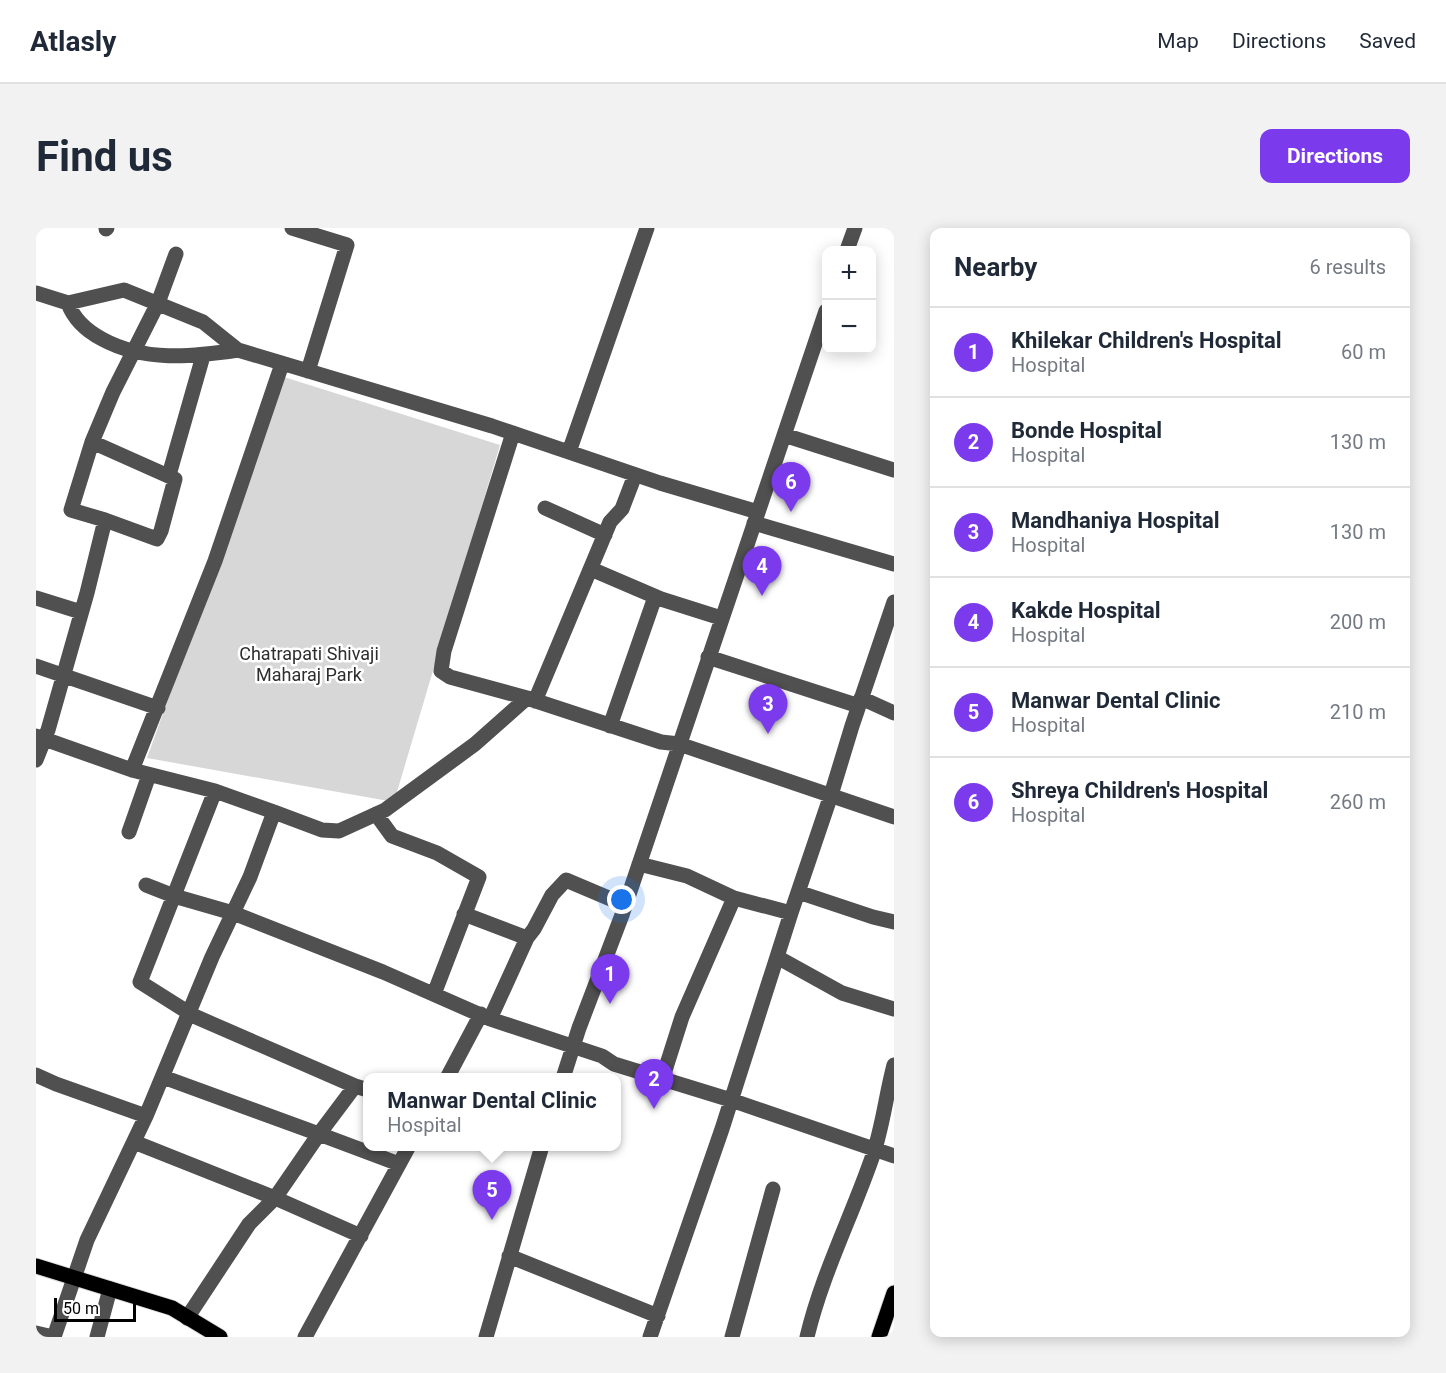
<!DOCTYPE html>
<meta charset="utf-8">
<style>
:root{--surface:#fff;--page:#f2f2f3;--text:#1f2937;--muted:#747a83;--line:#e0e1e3;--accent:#7c3aed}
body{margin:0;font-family:Roboto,sans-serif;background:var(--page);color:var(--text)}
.controls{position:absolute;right:18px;top:18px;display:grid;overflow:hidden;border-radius:12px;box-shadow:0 3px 15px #0003}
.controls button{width:54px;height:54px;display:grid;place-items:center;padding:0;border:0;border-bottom:2px solid var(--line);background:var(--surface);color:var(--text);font:30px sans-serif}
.scale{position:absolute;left:18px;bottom:15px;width:82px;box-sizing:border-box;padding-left:6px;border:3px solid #000;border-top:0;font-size:16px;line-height:21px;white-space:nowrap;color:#000;-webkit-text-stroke:4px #fff;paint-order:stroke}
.you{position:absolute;left:586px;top:672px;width:21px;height:21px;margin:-15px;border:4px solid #fff;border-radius:50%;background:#1a73e8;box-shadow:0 0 0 9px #1a73e833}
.badge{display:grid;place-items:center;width:39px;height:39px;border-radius:50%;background:var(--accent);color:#fff;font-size:20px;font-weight:700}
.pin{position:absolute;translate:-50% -50px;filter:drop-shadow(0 2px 3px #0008)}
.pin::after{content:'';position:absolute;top:32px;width:21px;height:18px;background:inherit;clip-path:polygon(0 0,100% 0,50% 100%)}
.popup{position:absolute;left:327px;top:845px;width:258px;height:78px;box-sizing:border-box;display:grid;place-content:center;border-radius:12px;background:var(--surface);filter:drop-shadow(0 2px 4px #0005);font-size:20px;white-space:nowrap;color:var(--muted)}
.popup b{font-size:22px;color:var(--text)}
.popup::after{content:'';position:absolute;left:50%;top:100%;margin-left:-12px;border:12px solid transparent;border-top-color:var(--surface)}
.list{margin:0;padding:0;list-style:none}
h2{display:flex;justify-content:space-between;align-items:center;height:78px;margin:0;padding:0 24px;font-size:26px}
h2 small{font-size:20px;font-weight:400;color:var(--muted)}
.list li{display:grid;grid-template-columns:39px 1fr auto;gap:18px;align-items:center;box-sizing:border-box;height:90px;padding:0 24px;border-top:2px solid var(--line)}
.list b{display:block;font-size:22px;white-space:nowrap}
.list p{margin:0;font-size:20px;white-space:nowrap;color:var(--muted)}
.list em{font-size:20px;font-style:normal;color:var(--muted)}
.map{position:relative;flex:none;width:858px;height:1109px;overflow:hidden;border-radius:12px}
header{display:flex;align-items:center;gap:36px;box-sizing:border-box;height:84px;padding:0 30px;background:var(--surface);border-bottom:2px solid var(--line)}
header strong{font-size:28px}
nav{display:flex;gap:33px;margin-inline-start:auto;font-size:21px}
.intro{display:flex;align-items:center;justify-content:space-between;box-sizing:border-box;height:144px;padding:0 36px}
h1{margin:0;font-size:42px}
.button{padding:15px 27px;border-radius:12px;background:var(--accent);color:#fff;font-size:21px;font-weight:700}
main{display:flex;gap:36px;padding:0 36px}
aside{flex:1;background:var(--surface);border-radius:12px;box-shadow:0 3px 15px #0003}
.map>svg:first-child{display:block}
.green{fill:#d7d7d7}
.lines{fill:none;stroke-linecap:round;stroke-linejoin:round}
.major-casing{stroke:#dbdbdb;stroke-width:17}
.minor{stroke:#505050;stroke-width:15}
.major{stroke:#000;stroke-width:15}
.labels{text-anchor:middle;stroke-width:5;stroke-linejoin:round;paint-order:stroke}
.park-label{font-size:18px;fill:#2e2e2e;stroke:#fff}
</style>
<header>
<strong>Atlasly</strong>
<nav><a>Map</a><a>Directions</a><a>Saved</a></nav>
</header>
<div class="intro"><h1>Find us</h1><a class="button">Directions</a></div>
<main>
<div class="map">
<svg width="858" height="1109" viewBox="0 0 858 1109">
<rect width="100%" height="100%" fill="#fff"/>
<!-- green -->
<path class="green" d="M248 149 464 217 358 574 111 530Z"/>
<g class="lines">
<!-- major casing -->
<g class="major-casing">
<path id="major" d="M0 1038 136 1080 184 1109
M843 1109 858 1065"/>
</g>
<!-- minor -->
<path class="minor" d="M256 0 311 17 272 143
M70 1 71 0
M811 22 819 0
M0 65 32 75
M202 122 167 94 88 62 32 75C38 92 51 103 66 111 108 134 156 129 202 122L456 198 624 255 722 284
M477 205 408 423 405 443 414 449 491 470
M748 207 858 242
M56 214 139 251 125 303 121 311 69 292
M533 224 611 0
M133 247 167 128
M509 280 569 307
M718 295 858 336
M555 341 625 371 685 390
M0 370 45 384
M672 429 823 478
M0 438 122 480
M825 470 858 485
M499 473 574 294 586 281 599 247
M574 498 619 369
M0 508 96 542 179 563 238 584
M0 532 12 502 51 365 69 292 35 282 56 214 77 164 122 75 140 26
M96 542 179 333 246 136
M179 563 104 754 158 788 319 858
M340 586 356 608 401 625 443 649 398 766
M93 604 113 547
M603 636 651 648 698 670 755 685
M110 657 138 668 197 685 347 744 454 791 566 828 578 836 695 872 858 928
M762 664 837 689 858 694
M428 686 491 710
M741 729 806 765 858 781
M454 791 491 710 498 701 516 667 530 652 589 677
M0 847 20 856 110 888
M127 849 283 906 239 970 213 996 151 1090
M411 850 445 786
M527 850 543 800 586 687 790 83
M626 852 646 789 698 670
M332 862 319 858 283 906 363 936
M98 914 239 970 325 1008
M473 1028 622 1088
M0 1105 17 1109
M18 1109 51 1012 110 888 176 729 214 649 238 584 286 602 303 603 349 582 439 516 491 470 625 514 643 516 858 589
M61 1109 74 1061
M269 1109 373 918
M450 1109 506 918
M614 1109 686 901 755 685 795 567 816 498 858 374
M696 1109 737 961
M771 1109C786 1046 816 988 837 927 847 897 850 867 858 837"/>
<!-- major -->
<use href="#major" class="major"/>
</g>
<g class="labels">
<!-- park labels -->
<g class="park-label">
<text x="273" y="432">Chatrapati Shivaji<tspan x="273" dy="21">Maharaj Park</tspan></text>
</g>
</g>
</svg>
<div class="controls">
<button>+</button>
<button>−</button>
</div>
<div class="scale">50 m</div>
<div class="you"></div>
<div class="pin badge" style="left:574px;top:776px">1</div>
<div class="pin badge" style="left:618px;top:881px">2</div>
<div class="pin badge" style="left:732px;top:506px">3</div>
<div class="pin badge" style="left:726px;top:368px">4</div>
<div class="pin badge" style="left:456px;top:992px">5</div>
<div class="popup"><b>Manwar Dental Clinic</b>Hospital</div>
<div class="pin badge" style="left:755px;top:284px">6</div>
</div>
<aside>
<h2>Nearby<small>6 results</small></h2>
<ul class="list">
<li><span class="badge">1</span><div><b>Khilekar Children's Hospital</b><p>Hospital</p></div><em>60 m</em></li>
<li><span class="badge">2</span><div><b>Bonde Hospital</b><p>Hospital</p></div><em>130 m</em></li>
<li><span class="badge">3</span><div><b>Mandhaniya Hospital</b><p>Hospital</p></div><em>130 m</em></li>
<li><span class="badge">4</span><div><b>Kakde Hospital</b><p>Hospital</p></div><em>200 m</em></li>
<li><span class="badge">5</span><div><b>Manwar Dental Clinic</b><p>Hospital</p></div><em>210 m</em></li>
<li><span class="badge">6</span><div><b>Shreya Children's Hospital</b><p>Hospital</p></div><em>260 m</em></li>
</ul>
</aside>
</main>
